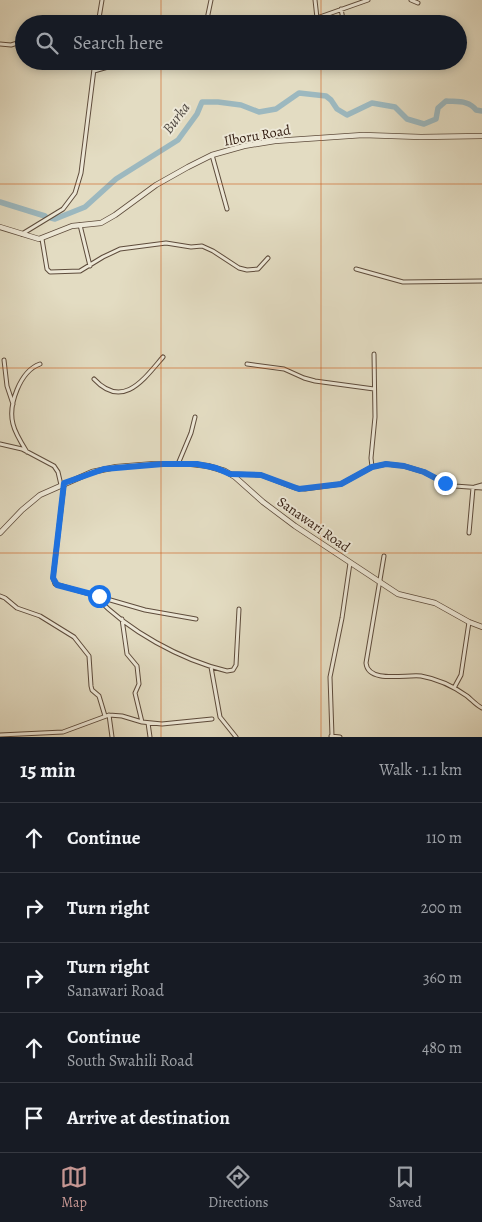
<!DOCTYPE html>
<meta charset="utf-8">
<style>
:root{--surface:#171b24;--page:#20242c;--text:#f1f3f6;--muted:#9ea1a6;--line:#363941;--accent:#c59692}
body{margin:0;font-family:Alegreya,serif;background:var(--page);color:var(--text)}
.stop{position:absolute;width:15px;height:15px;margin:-11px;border:4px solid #1a73e8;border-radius:50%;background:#fff}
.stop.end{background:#1a73e8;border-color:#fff;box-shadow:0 1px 5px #0008}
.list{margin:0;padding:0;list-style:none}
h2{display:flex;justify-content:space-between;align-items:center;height:65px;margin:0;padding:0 20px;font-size:21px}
h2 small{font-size:16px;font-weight:400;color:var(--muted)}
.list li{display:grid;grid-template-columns:32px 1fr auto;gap:15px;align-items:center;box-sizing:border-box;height:70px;padding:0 20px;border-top:1px solid var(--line)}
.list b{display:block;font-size:19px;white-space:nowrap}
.list p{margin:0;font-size:16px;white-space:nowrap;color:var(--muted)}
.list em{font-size:16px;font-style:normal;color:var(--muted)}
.icon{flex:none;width:28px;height:28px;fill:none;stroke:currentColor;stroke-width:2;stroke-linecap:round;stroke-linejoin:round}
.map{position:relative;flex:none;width:482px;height:737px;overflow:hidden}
.search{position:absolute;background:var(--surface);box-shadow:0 2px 8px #0003;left:15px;right:15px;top:15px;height:55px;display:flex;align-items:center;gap:12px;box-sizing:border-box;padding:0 18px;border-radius:28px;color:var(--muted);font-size:19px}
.sheet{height:415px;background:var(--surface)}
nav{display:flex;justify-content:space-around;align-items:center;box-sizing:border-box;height:70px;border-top:1px solid var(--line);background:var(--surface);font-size:14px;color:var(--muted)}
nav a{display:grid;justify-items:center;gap:2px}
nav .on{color:var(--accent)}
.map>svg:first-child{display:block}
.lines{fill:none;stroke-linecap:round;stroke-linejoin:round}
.river{stroke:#9cb8bf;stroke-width:5.5}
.minor-casing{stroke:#5e4c3c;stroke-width:5}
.tertiary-casing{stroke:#5e4c3c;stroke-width:6}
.minor{stroke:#ede8d7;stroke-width:3}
.tertiary{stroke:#ede8d7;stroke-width:4.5}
.route{stroke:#1a73e8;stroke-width:6}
.grid{fill:none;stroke:#cd500d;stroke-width:1;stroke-opacity:0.55}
.labels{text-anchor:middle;stroke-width:4;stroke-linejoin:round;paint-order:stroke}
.street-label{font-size:14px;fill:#321c10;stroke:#ede8d7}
.water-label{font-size:15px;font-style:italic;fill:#524b45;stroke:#ede8d7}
</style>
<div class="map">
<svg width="482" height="737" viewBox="0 0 482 737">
<rect width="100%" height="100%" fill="#e3dcc2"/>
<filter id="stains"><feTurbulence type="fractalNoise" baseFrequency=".004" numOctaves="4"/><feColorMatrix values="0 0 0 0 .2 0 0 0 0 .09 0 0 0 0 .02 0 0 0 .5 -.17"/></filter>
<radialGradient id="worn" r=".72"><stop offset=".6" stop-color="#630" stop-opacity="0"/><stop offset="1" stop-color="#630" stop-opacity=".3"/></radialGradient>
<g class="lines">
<!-- river -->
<path class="river" d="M0 202 45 216
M51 218 55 219 85 207 116 179 178 140 197 114 202 102H218L241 105 259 112 276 109 299 93 326 96 331 100 337 109 347 115 372 103 395 107 407 119 424 124 436 119 438 108 446 101C457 102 469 100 476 110L482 111"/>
<!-- minor casing -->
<g class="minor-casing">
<path id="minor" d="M315 0 317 18
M411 0 418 3
M341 9 344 24
M48 24 91 20 96 24
M98 24 102 0
M206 24 211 0
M300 24 368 0
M0 44 11 45 24 41
M94 71 129 61
M212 155 227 209
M80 225 90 266
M22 234 63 209 75 193 81 173 95 61
M42 239 47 269 50 272 80 271 103 257 120 249 166 243 191 247 202 246 213 251 239 268 247 270 258 269 268 258
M356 269 403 282 482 281
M4 360 7 386 13 404
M247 364 284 369 304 378 315 381 374 389
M94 379C123 410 144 379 163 357
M0 444 22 449 54 466 58 472 61 485
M27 452C22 444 15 433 13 424 8 405 20 371 40 364
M178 464 191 433 195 417
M372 467 371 458 375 417 374 354
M230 474 261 475 295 488 305 489 341 484 372 467 386 464 404 466 424 472 445 483 455 486 482 488
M64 484 53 578 55 584 145 610 196 619
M475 487 482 485
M469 533 473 488
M384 556 366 663C368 684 407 674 421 676 438 679 453 686 467 696 472 700 476 705 482 708
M0 596 5 598 17 608 40 616 74 637 89 656 91 686 92 690 99 696 105 716
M95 596C128 631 181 660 227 671L233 670 236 665 239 609
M122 619 127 654 137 666 139 684 135 693 142 722
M211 667 220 717 236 737
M454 688 461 675 469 622
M109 715 112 737
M148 723 150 737
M0 735 63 732 109 715 122 716 142 722 162 724 212 719
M331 736 340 737
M332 736 330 677 342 618 350 563"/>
</g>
<!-- tertiary casing -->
<g class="tertiary-casing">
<path id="tertiary" d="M0 227 39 239 72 226 101 223 115 215 156 185 188 167 212 155 244 146 275 141 363 135 421 137 482 136
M0 533 22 510 40 495 92 472 116 467 154 464H191L208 466 225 471 235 477 263 502 295 526 398 594 435 603 469 622 482 627"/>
</g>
<!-- minor -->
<use href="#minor" class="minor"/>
<!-- tertiary -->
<use href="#tertiary" class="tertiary"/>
</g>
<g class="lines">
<!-- route -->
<path class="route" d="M99 596 57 585 53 578 64 483 104 469 163 464H197L216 468 230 474 261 475 299 489 341 484 372 467 386 464 404 466 424 472 445 483"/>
</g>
<!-- grid -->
<path class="grid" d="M161 0V24M321 0V24M161 61V737M321 61V737M0 184H482M0 368H482M0 553H482"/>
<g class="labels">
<!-- street labels -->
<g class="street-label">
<text transform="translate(257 135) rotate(-10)" y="5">Ilboru Road</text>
<text transform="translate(314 524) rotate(35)" y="5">Sanawari Road</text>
</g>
<!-- water labels -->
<g class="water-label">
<text transform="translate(176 118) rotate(-53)" y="5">Burka</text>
</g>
</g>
<rect width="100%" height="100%" filter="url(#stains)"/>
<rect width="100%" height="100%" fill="url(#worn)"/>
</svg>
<div class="stop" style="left:99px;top:596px"></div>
<div class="stop end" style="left:445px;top:483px"></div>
<div class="search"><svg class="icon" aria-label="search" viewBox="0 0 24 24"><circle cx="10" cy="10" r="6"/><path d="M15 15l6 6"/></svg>Search here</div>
</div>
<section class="sheet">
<h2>15 min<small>Walk · 1.1 km</small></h2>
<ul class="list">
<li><svg class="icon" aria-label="ahead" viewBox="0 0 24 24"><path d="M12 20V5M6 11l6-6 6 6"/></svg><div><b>Continue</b></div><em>110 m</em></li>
<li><svg class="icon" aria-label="right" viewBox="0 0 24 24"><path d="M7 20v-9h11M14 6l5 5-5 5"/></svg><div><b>Turn right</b></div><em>200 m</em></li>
<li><svg class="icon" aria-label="right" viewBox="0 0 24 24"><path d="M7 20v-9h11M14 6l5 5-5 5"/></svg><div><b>Turn right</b><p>Sanawari Road</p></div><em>360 m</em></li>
<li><svg class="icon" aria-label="ahead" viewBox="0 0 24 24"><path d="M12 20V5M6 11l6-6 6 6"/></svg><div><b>Continue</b><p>South Swahili Road</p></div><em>480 m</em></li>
<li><svg class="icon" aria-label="arrive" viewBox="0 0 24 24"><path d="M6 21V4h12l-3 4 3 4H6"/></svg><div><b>Arrive at destination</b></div></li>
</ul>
</section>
<nav>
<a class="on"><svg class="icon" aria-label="map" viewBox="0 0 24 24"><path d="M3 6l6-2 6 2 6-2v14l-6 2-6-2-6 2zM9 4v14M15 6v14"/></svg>Map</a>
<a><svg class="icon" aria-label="directions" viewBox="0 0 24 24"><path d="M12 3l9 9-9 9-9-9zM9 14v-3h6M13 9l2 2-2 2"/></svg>Directions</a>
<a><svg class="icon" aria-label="saved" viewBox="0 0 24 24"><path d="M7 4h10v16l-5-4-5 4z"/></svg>Saved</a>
</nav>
